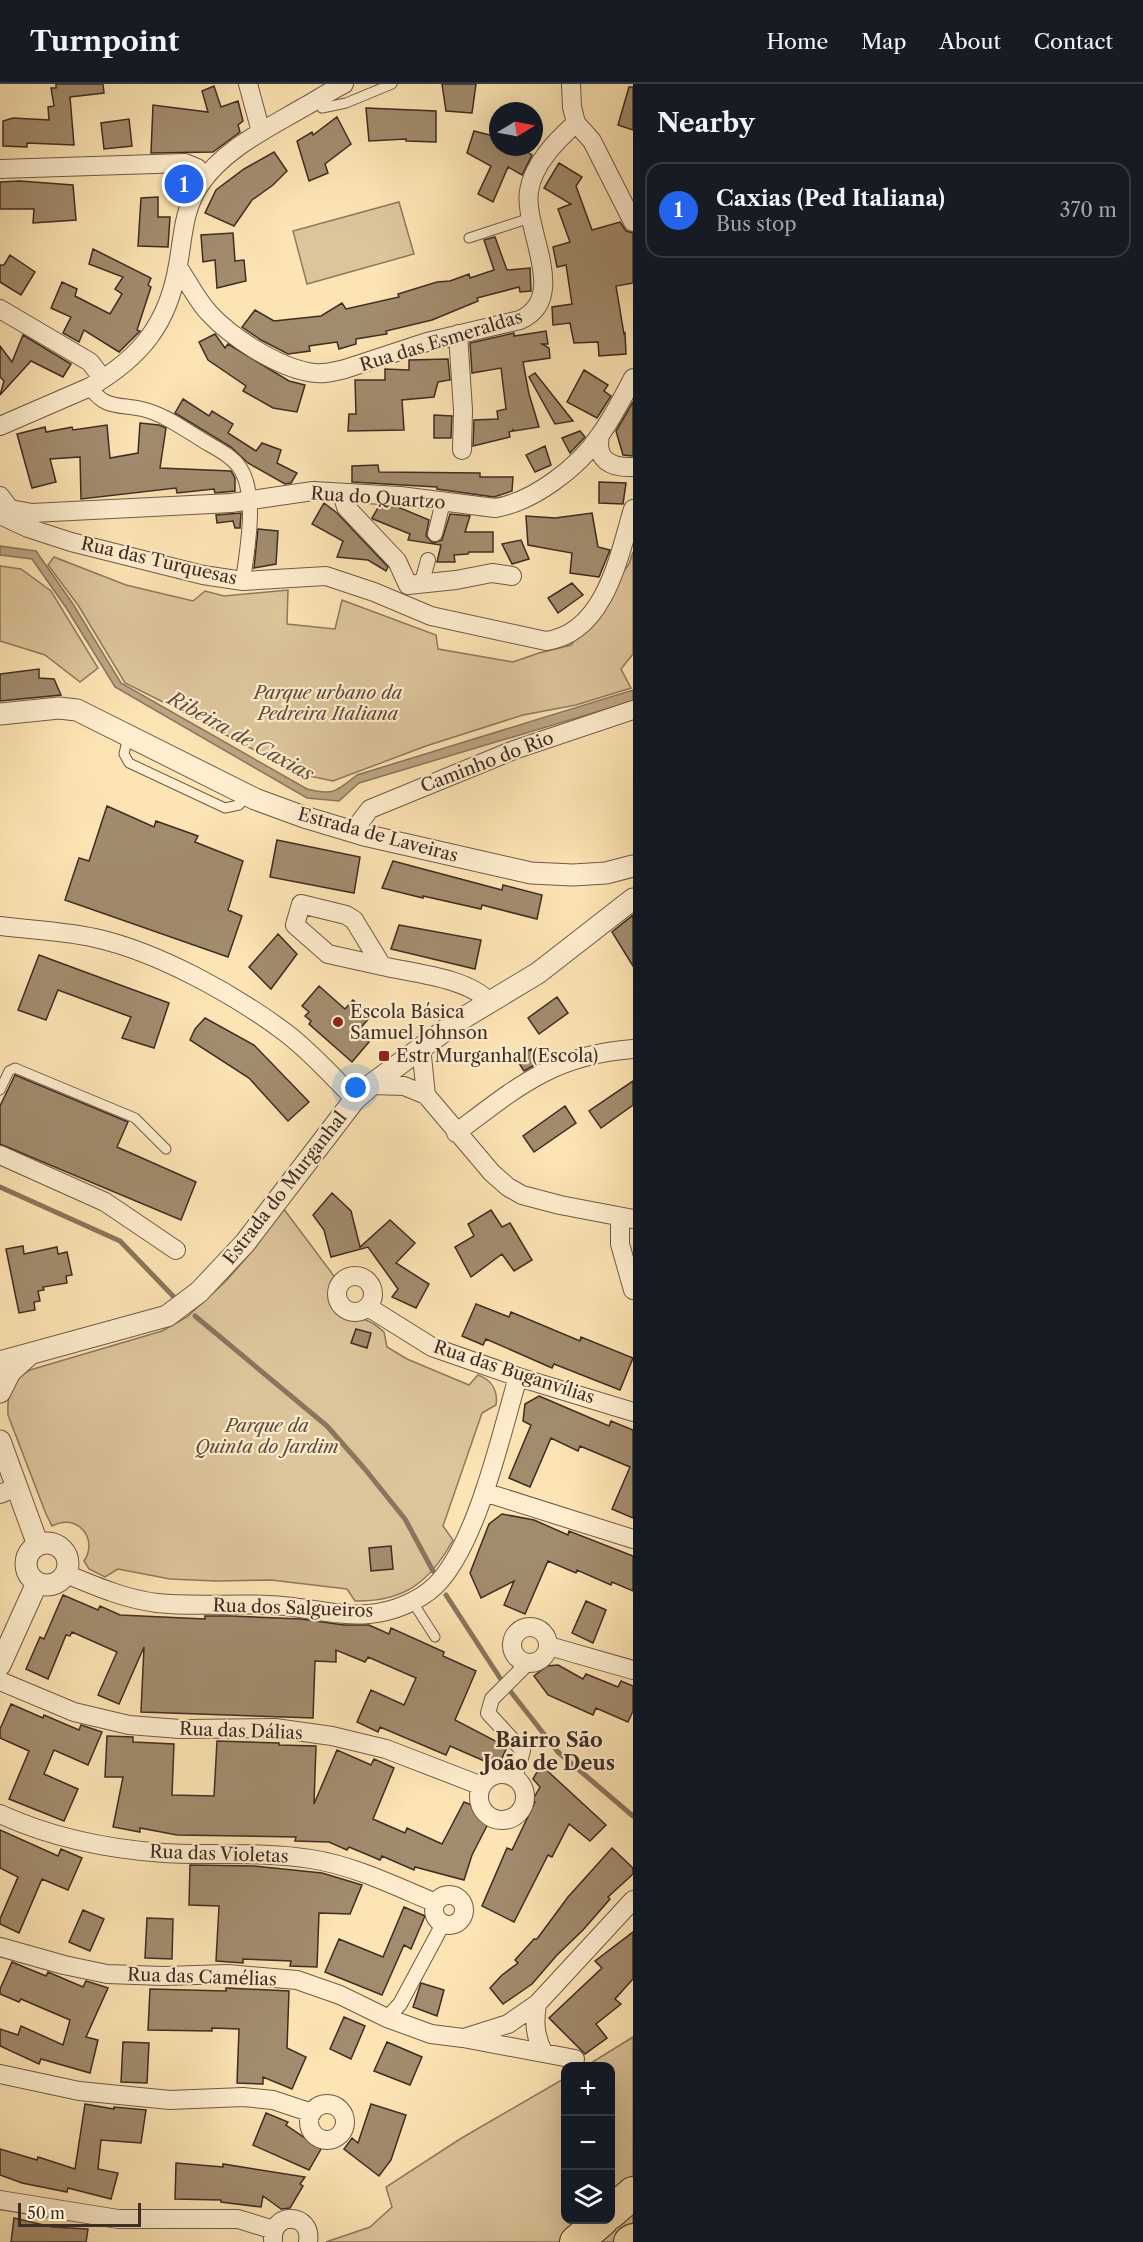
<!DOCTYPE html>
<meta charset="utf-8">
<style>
:root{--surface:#171b24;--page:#242831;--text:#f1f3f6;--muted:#9ea1a6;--line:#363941;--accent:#2563eb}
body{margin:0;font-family:"Libre Caslon Text",serif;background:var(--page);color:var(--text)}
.controls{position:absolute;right:18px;bottom:18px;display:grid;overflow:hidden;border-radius:12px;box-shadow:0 6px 24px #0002}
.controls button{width:54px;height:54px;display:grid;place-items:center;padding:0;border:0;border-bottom:2px solid var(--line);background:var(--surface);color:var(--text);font:30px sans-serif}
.compass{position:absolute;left:489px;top:18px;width:54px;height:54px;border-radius:50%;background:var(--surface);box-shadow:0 6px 24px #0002;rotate:80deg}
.scale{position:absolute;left:18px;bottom:15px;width:123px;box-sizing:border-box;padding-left:6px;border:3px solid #3f2c23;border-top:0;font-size:16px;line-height:21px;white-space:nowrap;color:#3f2c23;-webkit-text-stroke:4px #feedce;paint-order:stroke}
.you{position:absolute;left:356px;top:1004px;width:21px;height:21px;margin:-15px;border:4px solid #fff;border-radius:50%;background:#1a73e8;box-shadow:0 0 0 9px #1a73e833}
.badge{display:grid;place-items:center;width:39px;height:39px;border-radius:50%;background:var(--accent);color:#fff;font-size:20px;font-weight:700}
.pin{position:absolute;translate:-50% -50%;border:3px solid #fff;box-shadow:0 2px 6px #0006}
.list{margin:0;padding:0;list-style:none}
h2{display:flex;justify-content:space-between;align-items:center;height:78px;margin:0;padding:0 24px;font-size:26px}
h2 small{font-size:20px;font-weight:400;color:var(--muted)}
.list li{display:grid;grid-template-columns:39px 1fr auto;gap:18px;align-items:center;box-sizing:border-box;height:96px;margin:0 12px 12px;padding:0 12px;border:2px solid var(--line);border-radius:18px}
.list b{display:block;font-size:22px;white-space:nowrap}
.list p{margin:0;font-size:20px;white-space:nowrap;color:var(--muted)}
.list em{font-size:20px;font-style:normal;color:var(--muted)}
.icon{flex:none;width:33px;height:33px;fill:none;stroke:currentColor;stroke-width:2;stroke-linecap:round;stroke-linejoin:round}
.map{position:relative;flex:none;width:633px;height:2158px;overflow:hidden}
header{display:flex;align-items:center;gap:36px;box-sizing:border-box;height:84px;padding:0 30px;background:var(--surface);border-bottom:2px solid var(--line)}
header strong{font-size:28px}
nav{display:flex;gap:33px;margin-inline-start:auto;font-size:21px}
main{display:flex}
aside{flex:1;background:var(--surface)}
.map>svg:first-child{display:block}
.green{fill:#ddc59b;stroke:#8e785f;stroke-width:1.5}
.water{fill:#bca583;stroke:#8a755d;stroke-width:1.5}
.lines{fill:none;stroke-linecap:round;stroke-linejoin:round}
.stream{stroke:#8a755d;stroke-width:5}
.building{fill:#a28c6e;stroke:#3f2c23;stroke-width:1.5}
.service-casing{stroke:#6e5a47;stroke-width:11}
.pedestrian-casing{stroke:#6e5a47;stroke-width:16}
.minor-casing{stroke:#6e5a47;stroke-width:20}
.tertiary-casing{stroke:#6e5a47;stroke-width:23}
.motorway-casing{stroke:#3f2c23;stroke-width:34}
.service{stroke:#feedce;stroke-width:9}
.pedestrian{stroke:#feedce;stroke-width:14}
.minor{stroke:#feedce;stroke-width:18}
.tertiary{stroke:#feedce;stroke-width:21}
.motorway{stroke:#fde4b4;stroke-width:32}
.poi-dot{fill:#8f2418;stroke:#feedce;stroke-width:2}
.labels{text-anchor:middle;stroke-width:4.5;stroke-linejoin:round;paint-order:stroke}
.street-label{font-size:18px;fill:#3f2c23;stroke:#feedce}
.park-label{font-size:18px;font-style:italic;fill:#5f4b3b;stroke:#feedce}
.poi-label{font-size:18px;fill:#3f2c23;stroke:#feedce;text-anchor:start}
.water-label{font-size:20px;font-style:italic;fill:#645040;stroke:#feedce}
.neighbourhood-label{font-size:20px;font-weight:bold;fill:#3f2c23;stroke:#feedce}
</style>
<header>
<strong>Turnpoint</strong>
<nav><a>Home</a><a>Map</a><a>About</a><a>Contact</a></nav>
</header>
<main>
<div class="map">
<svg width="633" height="2158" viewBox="0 0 633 2158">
<rect width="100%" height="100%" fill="#fde4b4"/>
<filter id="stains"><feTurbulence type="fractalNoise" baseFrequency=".00333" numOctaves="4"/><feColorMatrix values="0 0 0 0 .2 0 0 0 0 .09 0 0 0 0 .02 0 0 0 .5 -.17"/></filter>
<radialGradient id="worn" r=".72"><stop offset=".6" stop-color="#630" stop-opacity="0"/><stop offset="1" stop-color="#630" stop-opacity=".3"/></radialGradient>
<!-- green -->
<path class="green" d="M399 118 414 170 307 200 293 147Z
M633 468V570L621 585 631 604 576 621 523 631 426 662 333 697 300 690 173 623 125 599 78 521 48 481 54 473 126 501 193 517 205 507 224 512 288 506 287 540 335 545 342 516 436 551 438 565 513 578 539 569 571 561 629 480Z
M0 482 21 485 51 507 98 584 80 598 45 571 0 557Z
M283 1124 334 1192C328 1207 324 1226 345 1231 352 1234 361 1233 368 1237 374 1239 379 1244 384 1248L387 1263 407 1275 469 1301 478 1291C492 1296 498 1307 496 1321L482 1329 443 1442 453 1456C430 1498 404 1518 355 1517L347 1505 271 1496 215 1497 170 1495 118 1485 105 1493 89 1485 84 1477C99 1455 77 1428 52 1442L46 1430 8 1331C7 1309 10 1297 30 1286L162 1247 187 1233 226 1197 254 1165Z
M633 1953V2158H326L370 2143 392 2123 386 2103 460 2055 565 1994 566 2136H610V1982H586Z"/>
<!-- water -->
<path class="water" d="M0 462 36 467 73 520 121 599 307 705C334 712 337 707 357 691L633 606V617L359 699 339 717 307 714 115 603 67 525 32 475 0 471Z"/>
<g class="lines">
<!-- stream -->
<path class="stream" d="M0 1103 120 1157 174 1213
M195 1232 327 1342 364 1384 405 1435 433 1487
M446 1511 500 1594 558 1668 633 1732"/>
</g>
<!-- building -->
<path class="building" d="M56 0H103L104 9 70 13 74 61 27 59V63L3 62V37L13 34 49 36 48 23 54 22 51 4H56Z
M442 0H476L472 29 446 27Z
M214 2 221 23 238 17 243 37 238 41 240 48 213 68 151 69 153 21 208 28 202 7Z
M629 3H633V46L618 41Z
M366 24 436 27V58L406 57V55L369 57Z
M337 33 351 60 325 80 328 89 309 97 297 57 312 48 313 51Z
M129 35 132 62 104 65 101 39Z
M474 47 498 53V63H520L532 71 522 91 508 83 493 118 478 110 491 82 467 69Z
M274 68 287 87 273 101 252 116 234 142 205 129 216 106 244 85Z
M559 79 582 93 576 102 592 146 620 138 626 147 633 149V199L616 202 624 250 625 249 626 270 599 272 598 258 574 259 570 239 553 241 552 223 572 220 566 181 557 183 553 163 570 158 558 125 571 120 544 104Z
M20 97 73 101 76 136 33 139 34 125H0V98Z
M158 113V133H170L168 163 138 162 141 114Z
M233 149 235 177 244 176 246 197 217 204 215 176 203 178 201 151Z
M495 153 507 186 530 184 531 207 520 208 519 203 477 214 478 217 432 236 386 247 387 250 356 255V260L339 265 337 258 309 262 310 267 288 270 261 256 242 243 255 226 274 237 321 232 342 219 346 225 399 213 398 210 437 198 450 197 469 190 470 194 494 186 484 156Z
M93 165 151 194 148 201 151 203 137 246 140 247 119 268 84 246 79 258 63 249 71 233 51 224 62 198 77 205 75 212 110 230 122 210 115 205 123 193 89 180Z
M10 171 35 188 21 211 0 198V181H4Z
M546 247 548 260H542L549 264 550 274 523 278 529 310 539 343 514 347 513 345V347L509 348 510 353 473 362 474 336 498 335 497 327 506 325 501 284 472 289 470 259 514 249V252Z
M215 250 225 264 228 260 289 297 305 301 297 328 273 324 243 307 246 302 208 276 199 258Z
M23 251 71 280 63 293 31 277 0 311 4 297 0 293V262L12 278Z
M448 275 450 296 438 298 434 313 402 316 404 346 348 347 349 330H356L355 296H385V285L409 286V276Z
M584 286 608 301 604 307 611 312 597 334 567 318Z
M535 289 573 337 555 340 529 293Z
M183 315 209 332 212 327 233 340 228 349 256 367 262 359 281 366 277 379 297 389 291 399 285 400 248 379 231 363 175 329Z
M633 318V372L623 371 616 347Z
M434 331 452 332 451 354H434Z
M140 339 159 341 166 344 160 384 231 387 235 394V407L215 409 214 405 177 409 176 404 81 415 80 373 50 375 56 398 32 404 17 350 45 343 46 348 72 343 73 346 107 341 110 374 138 369Z
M580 347 585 353 570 369 562 354Z
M545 362 551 381 535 388 526 371Z
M378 381 379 388 480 389V393H513L512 407 494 413 437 405V403L352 398V382Z
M599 398 626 399 623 420 599 419Z
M324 419 337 429 388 483 386 487 368 476 337 473 343 457 312 440Z
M379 422 398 423 429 436 426 452 433 459 442 456 450 430 470 432 465 448H493V468H469L468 470 454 471 455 478H437L441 461 408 456 410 450 373 435 372 434Z
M241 429 240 444H235L233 437 217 439 216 431Z
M592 429 598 463 610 466 599 493 570 489 572 469 528 461 526 432 555 434Z
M258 445 278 447 276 480 254 484Z
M521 456 529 475 512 480 502 460Z
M572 499 583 511 558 529 548 514Z
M39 585V594L54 595 61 611 0 617V590Z
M107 722 154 743 156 737 198 752 195 758 243 777 228 826 242 832 228 873 65 816 79 774 89 777Z
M277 756 360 773 354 809 270 793Z
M393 777 502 806 503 801 542 811 537 835 482 821 481 825 423 812V814L382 804Z
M633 831V882L612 848Z
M399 841 481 856 475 885 391 865Z
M278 850 297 870 271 905 249 883Z
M39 871 169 919 154 964 122 954 131 933 58 906 46 936 18 926Z
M319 902 345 925 353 916 371 932 357 948 369 958 352 978 309 940 311 937 305 932 309 928 302 922Z
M557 913 568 929 539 950 528 934Z
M205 934 254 961 309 1018 288 1037 249 994 190 956 195 945Z
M531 965 538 979 524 987 515 973Z
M15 991 128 1038 117 1063 196 1098 181 1136 0 1060V1022Z
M633 997V1021L601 1044 589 1027Z
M565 1022 576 1039 534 1068 523 1052Z
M332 1109 351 1127 360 1163 390 1136 415 1159 396 1179 429 1200 416 1224 392 1213 398 1205 368 1163 331 1173 324 1146 313 1131Z
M491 1126 502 1143 510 1139 532 1176 514 1187 502 1170 471 1193 455 1163 474 1152 468 1140Z
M23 1162 24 1170 57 1163 58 1170 67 1168 72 1191 66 1192 67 1199 43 1203 44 1206 38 1207 40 1217 34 1218 35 1226 19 1229 6 1165Z
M476 1220 509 1233 511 1228 580 1257 581 1253 633 1274 620 1306 554 1280 552 1284 486 1255 483 1261 462 1252Z
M356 1245 371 1249 367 1264 351 1259Z
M539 1312 609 1342 611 1337 633 1346V1434L612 1425 630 1383 580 1362 578 1367 551 1354 530 1403 509 1394 531 1341 523 1337 525 1320Z
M502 1430 534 1436 568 1451 569 1447 633 1472V1507L612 1498 611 1501 577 1486 576 1489 548 1477 525 1530 504 1521 514 1497 481 1514 470 1489 489 1440Z
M391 1462 393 1485 371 1487 369 1464Z
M63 1511 98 1526 100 1522 120 1531 205 1535V1532H231L301 1535 344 1541H369L389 1550 391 1544 444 1568 443 1572 476 1587 455 1636 507 1663 498 1683 450 1662 446 1671 380 1643 378 1648 357 1638 371 1606 404 1621 416 1594 368 1573 365 1578 336 1566V1578L315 1577 313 1634 141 1628 144 1563 119 1620 98 1611 117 1568 72 1548 70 1552 66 1551 48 1595 26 1585 40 1553 44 1555Z
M586 1517 606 1526 593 1559 572 1549Z
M558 1581 583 1595 586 1590 618 1603 621 1597 633 1602V1627L628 1638 596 1624 593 1631 548 1611 534 1592 547 1582Z
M11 1620 43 1634 44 1631 79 1646 81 1641 102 1648 88 1681 54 1666 44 1690 78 1705 64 1737 9 1715 29 1667 0 1654V1645Z
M107 1652 133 1653V1658L174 1660 172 1711 214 1712 217 1657 279 1659V1661L316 1662 314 1720 337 1666 371 1681 374 1675 394 1684 373 1735 405 1749 407 1744 442 1760 464 1718 482 1725 480 1732 490 1736 472 1771 464 1796 415 1783 414 1786 382 1772 380 1776 349 1763 347 1766 329 1758 295 1757 296 1753 177 1751 140 1744V1748L113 1743 123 1693H105Z
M541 1681 606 1741 590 1757 569 1740 552 1773 548 1771 514 1838 482 1822 507 1764 512 1766 535 1718 532 1717 540 1703 533 1695Z
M0 1746 58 1772 61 1765 82 1774 68 1806 42 1795 19 1849 0 1840V1835L18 1793 0 1784Z
M612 1764 633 1784V1790L608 1813 610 1815 583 1846 557 1871 532 1900 503 1920 490 1904 502 1891 518 1879 515 1876 534 1855H537L568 1813Z
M190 1781 253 1782 322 1789 362 1801 350 1830 319 1829 317 1883 290 1882 291 1877 243 1875V1879L216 1877 219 1822 189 1821Z
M404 1823 425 1832 411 1865 404 1861 382 1911 325 1888 339 1855 383 1873Z
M83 1826 104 1835 90 1867 69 1858Z
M147 1834 173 1835 172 1875 145 1874Z
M633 1848V1895L615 1915 621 1920 596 1940 607 1954 585 1970 549 1934 602 1884 595 1877Z
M12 1878 46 1892 48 1888 83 1903 86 1897 108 1904 86 1953 98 1956 90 1989 41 1975 39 1980 0 1962V1945L18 1951 21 1942 63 1961 70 1936 21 1915 19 1918 0 1910V1905Z
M421 1899 444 1906 437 1932 413 1923Z
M226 1904 289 1907 287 1964 306 1973 292 2005 263 1993V2000L237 1999 239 1945 212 1944V1947L148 1946 150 1905 226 1907Z
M344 1933 365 1942 351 1975 330 1965Z
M123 1958 149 1959 147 1999 121 1998Z
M387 1958 422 1973 410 2001 374 1987Z
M85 2020 114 2025V2023L146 2026 141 2059 101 2056 98 2085 118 2089 111 2115 68 2104 67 2108 22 2099 0 2091V2065L37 2076 38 2073 75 2085Z
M371 2020 406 2031 391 2076 379 2092 344 2065 352 2054 358 2059Z
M266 2029 288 2038 286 2041 321 2065 309 2086 253 2061Z
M176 2079 223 2083V2080L305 2093 300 2100 303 2102 290 2124 281 2125 263 2112 261 2123 221 2118V2116L175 2115Z
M14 2134 52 2143 88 2145 86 2158H11Z"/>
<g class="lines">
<!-- service casing -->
<g class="service-casing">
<path id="service" d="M318 16 322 24 346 19 392 0
M469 154 530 134
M128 652 124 670 129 679 225 724 239 721 247 712
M0 1006 9 987 15 984 135 1034 166 1065
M412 1517 435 1553"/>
</g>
<!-- pedestrian casing -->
<g class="pedestrian-casing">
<path id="pedestrian" d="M90 303C104 325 119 320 142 325 163 330 181 343 199 354 212 363 231 370 240 384 258 412 247 465 243 497
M435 450 443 418
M422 498 428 476
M515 1694 523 1667 488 1629 492 1615 527 1580
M387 1934 400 1920 443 1840"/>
</g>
<!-- minor casing -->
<g class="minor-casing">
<path id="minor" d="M248 0 261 48
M571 0 572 23 576 39 592 57 633 138
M0 85 185 79 197 84 205 93
M178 183C188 198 197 216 209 229 231 253 276 282 308 288 321 291 333 288 345 285L427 258 520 236C570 214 523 145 529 107 533 80 557 56 576 39
M0 225 90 278 103 295
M458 250 463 326 462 366
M0 342 90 303C141 273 168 240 178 181 183 154 183 127 199 102 222 66 268 44 304 23 317 16 330 7 344 0
M600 352C595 376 611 384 633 383
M342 409 346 423 397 477 408 501
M0 412 10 425 32 429 231 419 313 407 400 412 495 424C533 418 579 383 600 351 613 333 623 313 633 294
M0 431 28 444 71 458 203 491 243 497 326 492 374 508 431 532 546 557C605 549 619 472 633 425
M408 501 456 496 492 489 512 492
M353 747 370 725 514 666 633 626
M301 820 346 831 354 836 382 882 328 870 295 841Z
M0 842C31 846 64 847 95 854 158 868 234 910 286 949 311 968 333 993 355 1015
M382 882C412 889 469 894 489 918
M421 963 426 1011
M371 1001 404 1002 426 1011 492 1089 508 1103 522 1111 560 1121 633 1135
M456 1049C517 1003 553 971 633 965
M0 1071 105 1118 176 1166
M620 1133V1160L633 1206
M337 1210a18 18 0 1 1 36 0a18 18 0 1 1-36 0Z
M368 1223 432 1263 518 1293 633 1328
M484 1408 633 1455
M0 1410 17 1403
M66 1490C95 1502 125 1515 157 1519 194 1523 232 1519 270 1521 303 1522 337 1533 369 1530 392 1528 418 1518 435 1502 477 1461 501 1350 518 1293
M512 1561a18 18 0 1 1 36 0a18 18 0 1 1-36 0Z
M549 1562 633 1586
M0 1597 74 1628 129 1641 180 1645 275 1644 332 1652 386 1665 482 1702
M479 1713a23 23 0 1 1 46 0a23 23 0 1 1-46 0Z
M0 1730C52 1754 108 1765 164 1769 213 1772 262 1767 311 1775 355 1782 395 1802 436 1819
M434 1826a15 15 0 1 1 30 0a15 15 0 1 1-30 0Z
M0 1863 64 1881 107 1890 163 1892 228 1890 297 1896 340 1911 387 1934 431 1950 463 1954 575 1975
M537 1920C534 1939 535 1951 543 1968
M467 1953 508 1940 537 1920 633 1816
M0 1990 79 2007 170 2016 243 2013 273 2016 312 2029
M309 2038a18 18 0 1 1 36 0a18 18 0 1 1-36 0Z
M0 2116 118 2135H238L274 2146
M273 2156C271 2127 313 2128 308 2158"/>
</g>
<!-- tertiary casing -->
<g class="tertiary-casing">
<path id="tertiary" d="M0 630 59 624 77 626 255 715 304 733 364 751 531 789 573 791 606 789 633 782
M0 1278 167 1232 199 1208 245 1159 355 1015 371 1001 455 939 538 889 633 815
M0 1308 10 1288 29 1271
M0 1357 38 1461
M26 1480a21 21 0 1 1 42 0a21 21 0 1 1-42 0Z
M0 1581 37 1499"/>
</g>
<!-- motorway casing -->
<g class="motorway-casing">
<path id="motorway" d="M610 2129 633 2109
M576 2158 602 2136
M630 2158 633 2156"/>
</g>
<!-- service -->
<use href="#service" class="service"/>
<!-- pedestrian -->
<use href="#pedestrian" class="pedestrian"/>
<!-- minor -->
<use href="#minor" class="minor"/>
<!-- tertiary -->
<use href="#tertiary" class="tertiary"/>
<!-- motorway -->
<use href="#motorway" class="motorway"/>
</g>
<!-- markers -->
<g class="poi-dot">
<circle cx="338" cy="938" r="6"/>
<rect x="378" y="966" width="12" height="12" rx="3"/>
</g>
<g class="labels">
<!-- street labels -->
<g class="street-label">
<text transform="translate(441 257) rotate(-17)" y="6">Rua das Esmeraldas</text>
<text transform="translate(378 414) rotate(4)" y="6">Rua do Quartzo</text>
<text transform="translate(159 477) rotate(13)" y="6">Rua das Turquesas</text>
<text transform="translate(487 678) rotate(-21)" y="6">Caminho do Rio</text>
<text transform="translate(378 751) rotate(15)" y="6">Estrada de Laveiras</text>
<text transform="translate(285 1104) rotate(-52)" y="6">Estrada do Murganhal</text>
<text transform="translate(514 1288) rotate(18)" y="6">Rua das Buganvílias</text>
<text transform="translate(293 1524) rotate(2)" y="6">Rua dos Salgueiros</text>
<text transform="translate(241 1647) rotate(2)" y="6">Rua das Dálias</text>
<text transform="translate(219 1770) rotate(2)" y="6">Rua das Violetas</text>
<text transform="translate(202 1893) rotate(2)" y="6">Rua das Camélias</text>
</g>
<!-- park labels -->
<g class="park-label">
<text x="328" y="615">Parque urbano da<tspan x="328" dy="21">Pedreira Italiana</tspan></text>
<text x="267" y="1348">Parque da<tspan x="267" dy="21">Quinta do Jardim</tspan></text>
</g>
<!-- poi labels -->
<g class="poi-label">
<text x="350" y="934">Escola Básica<tspan x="350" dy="21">Samuel Johnson</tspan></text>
<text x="396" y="978">Estr Murganhal (Escola)</text>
</g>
<!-- water labels -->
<g class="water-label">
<text transform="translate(241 652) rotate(29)" y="7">Ribeira de Caxias</text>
</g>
<!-- neighbourhood labels -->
<g class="neighbourhood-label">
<text x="549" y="1663">Bairro São<tspan x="549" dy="23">João de Deus</tspan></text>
</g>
</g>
<rect width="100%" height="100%" filter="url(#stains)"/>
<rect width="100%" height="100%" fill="url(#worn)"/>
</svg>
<div class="controls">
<button>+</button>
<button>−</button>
<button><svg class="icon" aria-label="layers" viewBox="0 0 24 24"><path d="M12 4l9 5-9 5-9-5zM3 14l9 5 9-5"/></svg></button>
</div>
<svg class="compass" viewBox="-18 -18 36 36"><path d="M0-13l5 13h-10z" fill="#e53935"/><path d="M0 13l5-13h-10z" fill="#9ea1a6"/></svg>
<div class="scale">50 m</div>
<div class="you"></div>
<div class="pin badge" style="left:184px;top:100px">1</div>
</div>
<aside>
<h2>Nearby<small></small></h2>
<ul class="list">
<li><span class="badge">1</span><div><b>Caxias (Ped Italiana)</b><p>Bus stop</p></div><em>370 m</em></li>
</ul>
</aside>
</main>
